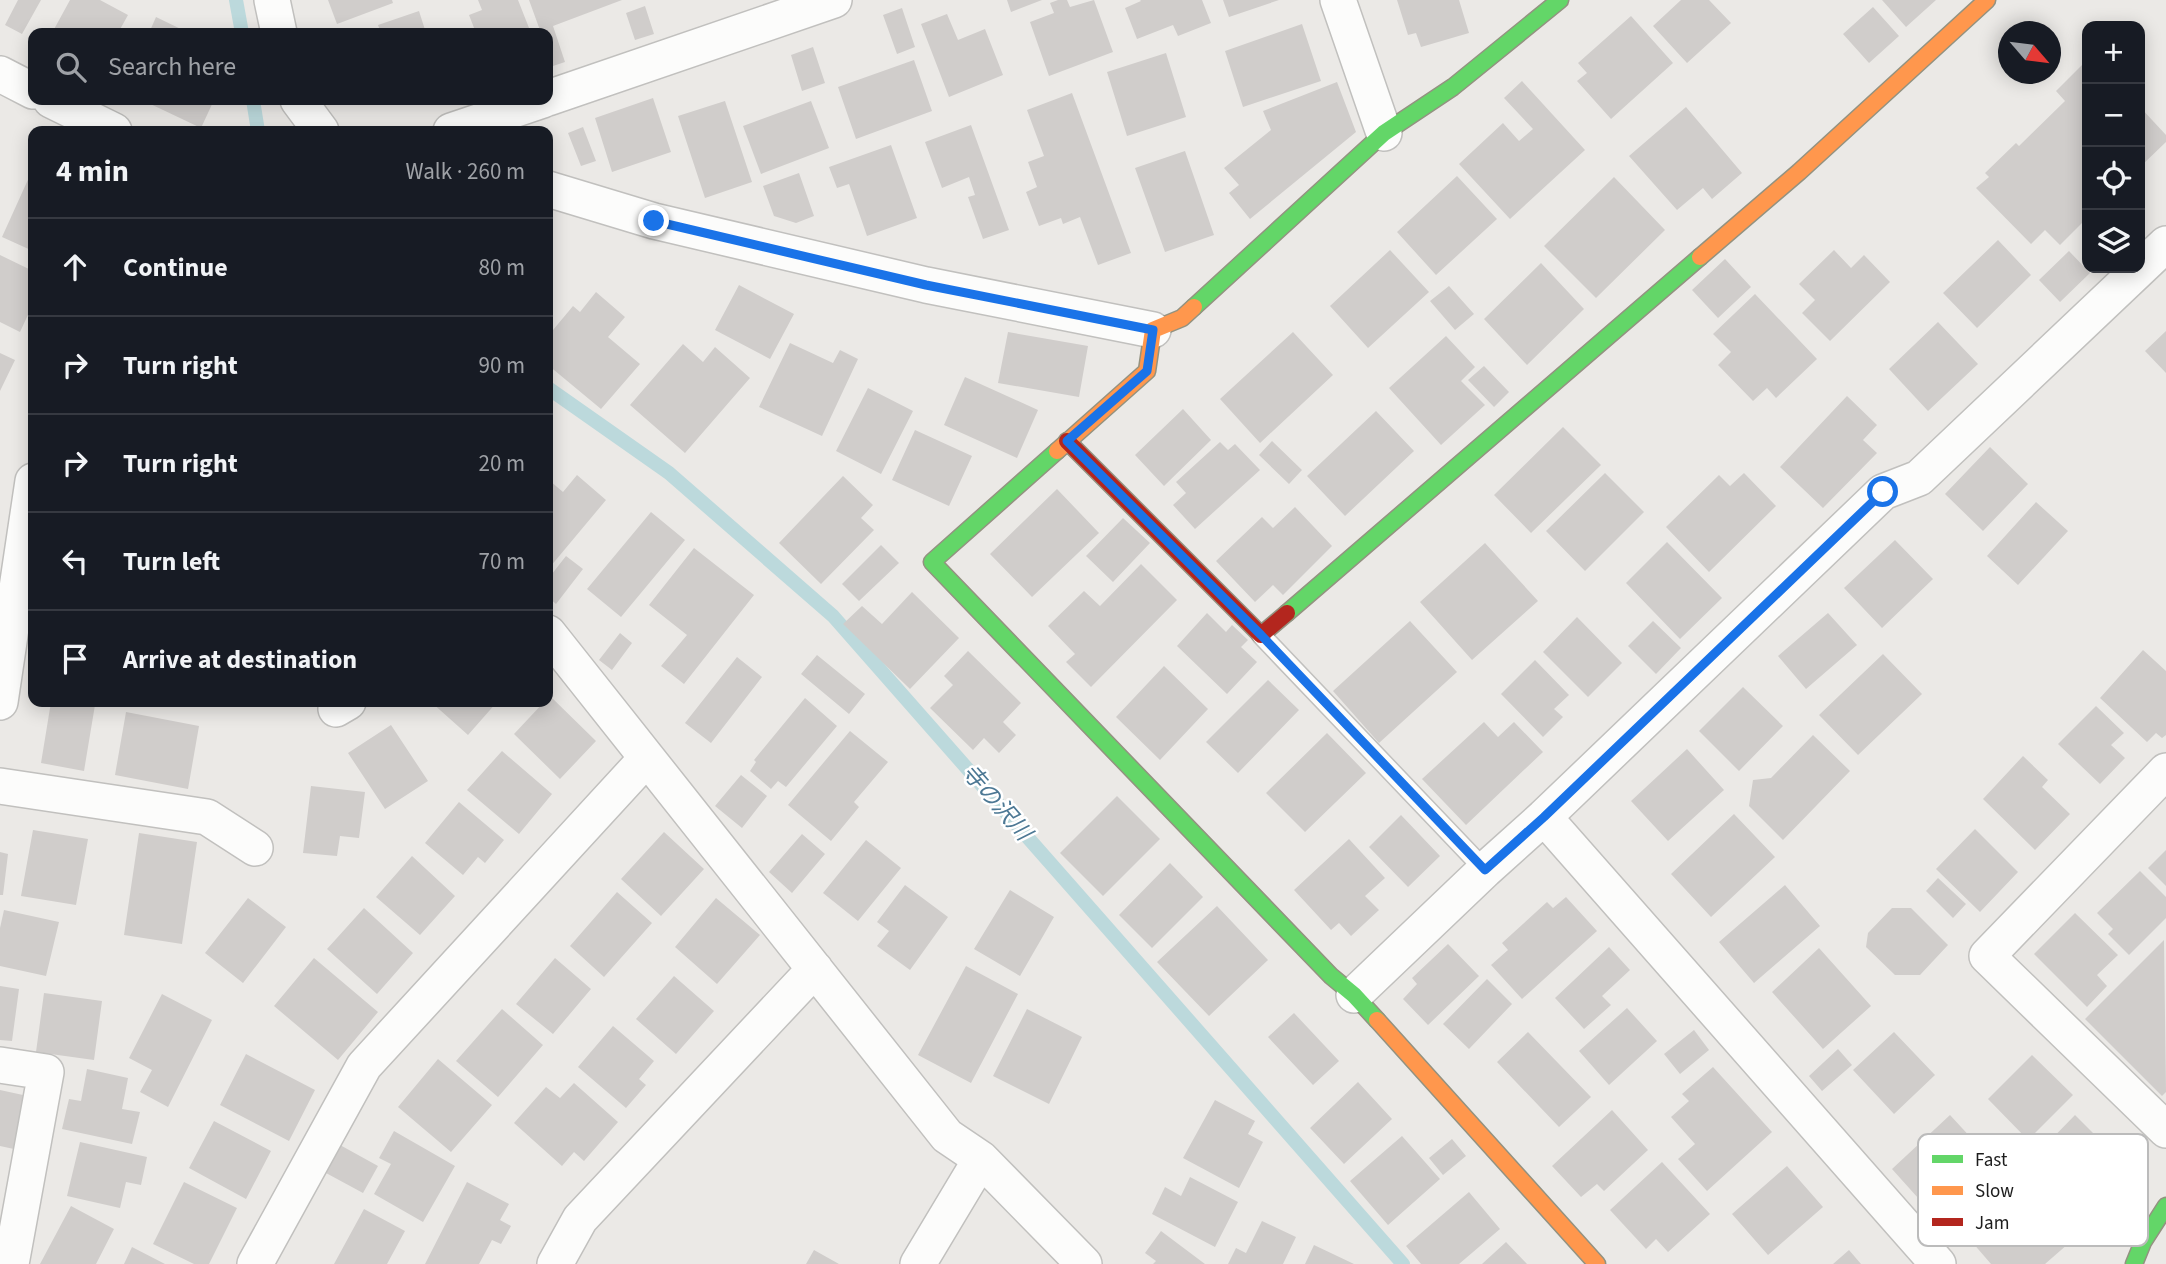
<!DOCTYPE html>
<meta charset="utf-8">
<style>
:root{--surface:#171b24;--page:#242831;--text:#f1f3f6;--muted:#9ea1a6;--line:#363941}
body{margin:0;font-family:"Source Sans 3","Noto Sans JP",sans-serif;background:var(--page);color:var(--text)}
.controls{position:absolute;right:21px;top:21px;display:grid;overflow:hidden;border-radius:14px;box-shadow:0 4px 18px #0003}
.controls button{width:63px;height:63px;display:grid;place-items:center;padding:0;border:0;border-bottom:2px solid var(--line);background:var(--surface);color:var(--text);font:35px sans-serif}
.compass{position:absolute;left:1998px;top:21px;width:63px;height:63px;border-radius:50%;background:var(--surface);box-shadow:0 4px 18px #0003;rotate:118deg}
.stop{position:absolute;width:21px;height:21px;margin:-16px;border:5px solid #1a73e8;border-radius:50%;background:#fff}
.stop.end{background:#1a73e8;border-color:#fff;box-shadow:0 2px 7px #0008}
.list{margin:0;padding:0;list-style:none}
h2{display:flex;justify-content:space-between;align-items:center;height:91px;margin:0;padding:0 28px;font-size:30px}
h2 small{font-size:23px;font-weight:400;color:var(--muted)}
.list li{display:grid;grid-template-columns:46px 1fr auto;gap:21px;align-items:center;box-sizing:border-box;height:98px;padding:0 28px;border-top:2px solid var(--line)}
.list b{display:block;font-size:26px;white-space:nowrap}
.list em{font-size:23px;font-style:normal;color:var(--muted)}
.icon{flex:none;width:38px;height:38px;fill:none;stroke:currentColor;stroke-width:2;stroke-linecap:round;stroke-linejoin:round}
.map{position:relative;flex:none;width:2166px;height:1264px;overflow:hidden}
.search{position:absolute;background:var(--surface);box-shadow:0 4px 18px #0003;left:28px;top:28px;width:525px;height:77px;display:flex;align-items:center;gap:18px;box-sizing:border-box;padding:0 24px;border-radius:14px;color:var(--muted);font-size:26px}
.panel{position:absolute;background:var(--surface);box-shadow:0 4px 18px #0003;left:28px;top:126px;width:525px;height:581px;border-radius:14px}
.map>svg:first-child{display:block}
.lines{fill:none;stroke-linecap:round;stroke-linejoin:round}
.stream{stroke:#bcd9dc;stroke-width:14}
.building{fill:#d0cdcb}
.lane-casing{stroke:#c1c0be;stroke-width:21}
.street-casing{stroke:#c1c0be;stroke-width:38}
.fast-casing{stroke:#939280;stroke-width:19}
.slow-casing{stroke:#939280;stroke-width:19}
.jam-casing{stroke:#939280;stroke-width:19}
.lane{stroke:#fcfcfb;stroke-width:18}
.street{stroke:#fcfcfb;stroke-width:35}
.fast{stroke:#63d668;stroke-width:16}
.slow{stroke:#ff974d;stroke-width:16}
.jam{stroke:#b3261e;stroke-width:16}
.route{stroke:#1a73e8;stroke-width:9}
.labels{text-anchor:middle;stroke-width:5;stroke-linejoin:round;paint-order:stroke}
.water-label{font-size:23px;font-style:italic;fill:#4c7894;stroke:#fff}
.key{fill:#fff;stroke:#bbb;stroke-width:2}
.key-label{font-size:19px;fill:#1d1d1d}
</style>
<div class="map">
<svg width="2166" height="1264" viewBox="0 0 2166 1264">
<rect width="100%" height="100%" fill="#ebe9e6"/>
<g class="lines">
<!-- stream -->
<path class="stream" d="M236 0 242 33
M253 100 258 131
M548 388 669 473 833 616 1403 1264"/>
</g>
<!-- building -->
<path class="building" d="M18 0H41L22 34 5 25Z
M70 0H100L128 15 118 33H52Z
M328 0H392L393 3 337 24Z
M478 0H518L531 33H476L469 15 482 10Z
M529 0H622L553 26 565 62 553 66 548 53V33H541Z
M1007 0H1042L1011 12Z
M1058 0H1067L1070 7 1094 0 1113 52 1049 76 1030 22 1054 13 1050 3Z
M1140 0H1202L1211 23 1178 36 1173 25 1137 39 1125 8 1141 1Z
M1223 0H1279L1229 17Z
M1397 0H1459L1469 33 1421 47 1416 33 1408 35Z
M1681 0H1709L1731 23 1687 63 1653 26Z
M1882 0H1936L1906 27Z
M645 6 654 34 635 40 626 13Z
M1873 7 1899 36 1869 63 1843 34Z
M902 8 915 47 897 54 883 15Z
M419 11 426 33H381L378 25Z
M947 14 958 40 985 29 1003 75 949 97 921 24Z
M1631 16 1673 63 1611 119 1577 81 1587 73 1578 63Z
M156 17 189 33H149Z
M1302 24 1321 81 1243 107 1225 51Z
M813 47 825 83 802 91 791 55Z
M1166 53 1186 117 1127 136 1107 72Z
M914 60 932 111 856 139 838 87Z
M2084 63 2087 66V218L2060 245 2045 230 2031 244 1976 188 1989 177 1985 173 2016 143 2019 146 2065 101 2056 91Z
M1522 81 1585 150 1510 219 1459 164 1503 123 1519 141 1533 129 1504 98Z
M1337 82 1356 132 1250 219 1229 193 1239 185 1224 168 1271 130 1263 111Z
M1072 93 1131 253 1098 265 1080 217 1063 224 1061 218 1039 226 1026 192 1037 187 1028 162 1044 156 1027 110Z
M653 98 671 152 612 172 595 118Z
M142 100H214L201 128Z
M725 101 752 182 705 198 678 116Z
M811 101 829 148 761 174 743 126Z
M1686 107 1742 173 1712 199 1703 188 1677 210 1629 156Z
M2140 107 2166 135V142L2140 167Z
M971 125 1009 230 983 239 968 197 975 195 969 177 942 188 925 142Z
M583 127 596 161 581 166 568 133Z
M891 145 917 218 867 236 849 184 837 188 829 167Z
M1185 151 1214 235 1165 252 1135 168Z
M31 173 33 174V251L2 237Z
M799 173 814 216 796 223 774 216 763 186Z
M1457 176 1497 219 1436 275 1397 232Z
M1614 177 1665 230 1596 298 1544 246Z
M1998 240 2031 275 1977 328 1943 293Z
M1390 250 1429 292 1368 348 1330 306Z
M1834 250 1851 268 1864 255 1890 282 1830 341 1802 313 1815 300 1799 284Z
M2069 251 2090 273 2060 302 2039 280Z
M0 255 33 271V304L20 332 0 322Z
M1725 259 1751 287 1718 318 1692 290Z
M1541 263 1584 309 1527 365 1484 319Z
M739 285 794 314 770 359 715 330Z
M1449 286 1474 314 1455 330 1430 301Z
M596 292 625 317 608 337 640 364 601 409 548 365V336L573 306 580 312Z
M1755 294 1817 359 1776 398 1767 388 1753 401 1718 365 1731 352 1713 334Z
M1938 322 1978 364 1928 411 1889 369Z
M2166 331V373L2145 351Z
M1008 332 1088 346 1079 397 998 383Z
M1293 332 1333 375 1260 443 1220 399Z
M1446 336 1475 367 1461 381 1485 405 1441 445 1389 388Z
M790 343 833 363 840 350 858 359 822 436 759 407Z
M683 344 703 362 715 347 750 378 685 453 630 405Z
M0 353 15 360 0 391Z
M1484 366 1509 392 1494 407 1468 380Z
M965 377 1038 410 1017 458 944 425Z
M868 388 913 411 881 474 836 451Z
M1847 396 1877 425 1863 440 1877 453 1823 508 1780 467Z
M1183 409 1211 440 1164 486 1135 455Z
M1376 411 1414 451 1345 516 1307 476Z
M1563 427 1601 465 1531 533 1494 495Z
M915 430 972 456 949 506 892 480Z
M1272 441 1302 470 1289 484 1259 455Z
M1220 442 1228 450 1235 444 1260 470 1195 529 1173 505 1186 493 1176 482Z
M1990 447 2028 484 1983 531 1945 494Z
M1605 473 1644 512 1585 571 1546 531Z
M1744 473 1776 506 1709 572 1666 527 1719 475 1730 486Z
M577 475 606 500 550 567 548 565V484L550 481 563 492Z
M843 476 873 505 861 518 874 530 821 584 779 543Z
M1057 489 1099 533 1032 597 990 554Z
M2036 502 2068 531 2018 585 1987 556Z
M1295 507 1332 546 1283 595 1273 585 1255 602 1216 561 1262 517 1273 528Z
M651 512 685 540 621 617 587 589Z
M1123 518 1150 543 1113 582 1086 556Z
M1895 540 1933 579 1882 628 1844 588Z
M1667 542 1722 598 1680 639 1626 583Z
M1485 543 1538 601 1472 660 1420 602Z
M881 545 899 563 859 601 842 584Z
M694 548 754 595 684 684 661 666 687 635 649 605Z
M566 556 583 569 556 604 548 597V579Z
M1141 564 1177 600 1091 687 1066 662 1075 654 1048 626 1084 591 1100 606Z
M912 592 959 638 910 689 843 624 862 606 882 624Z
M1207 613 1226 632 1232 625 1248 640 1241 647 1257 662 1227 694 1177 646Z
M1828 613 1857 645 1806 689 1778 656Z
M1577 617 1622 663 1588 697 1543 652Z
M1410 621 1457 672 1379 743 1333 691Z
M1653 621 1681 648 1656 674 1628 646Z
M620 633 632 643 612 670 599 660Z
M2143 650 2166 671V735L2162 738 2156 733 2147 742 2100 698Z
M968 651 1021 703 1003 722 1016 735 999 753 984 738 973 750 930 708 953 685 944 676Z
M1883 654 1922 694 1858 755 1819 715Z
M817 655 865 694 849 714 801 674Z
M737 657 762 677 711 743 685 723Z
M1535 660 1569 695 1554 709 1563 717 1543 737 1501 694Z
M1164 666 1208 709 1160 760 1116 717Z
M1268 680 1299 710 1238 773 1206 742Z
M1743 687 1783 726 1739 771 1699 731Z
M550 696 596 741 560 779 514 734 544 702H548Z
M805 698 837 726 786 787 778 781 771 789 750 771 756 762 754 760Z
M51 702H77L95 705 84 771 41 763Z
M431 702H497L468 735Z
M2096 706 2124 733 2111 745 2125 758 2100 784 2058 744Z
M126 712 199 726 188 789 115 775Z
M1484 722 1498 737 1514 722 1543 752 1466 825 1422 779Z
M391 725 428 781 385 809 348 753Z
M850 731 888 762 854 802 859 807 831 841 788 805Z
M1327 733 1366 773 1305 832 1266 793Z
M1813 735 1850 771 1783 840 1749 806 1753 780 1771 778Z
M1687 749 1724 790 1668 841 1631 801Z
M502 751 552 794 519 834 467 790Z
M2023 756 2048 780 2042 787 2070 814 2035 850 1983 799Z
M741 775 767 796 742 828 715 806Z
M311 786 365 792 359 838 340 836 337 856 303 853Z
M1117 796 1160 839 1103 896 1060 853Z
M459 802 504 840 485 863 478 857 463 875 425 843Z
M1734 814 1775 857 1711 917 1671 874Z
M1401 815 1440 856 1408 887 1369 847Z
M1975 829 2018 872 1980 912 1936 869Z
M33 830 88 839 76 905 21 896Z
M664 832 704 869 661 916 621 879Z
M139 833 197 842 182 944 124 935Z
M802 834 825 854 792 893 769 872Z
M1349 839 1385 878 1365 896 1379 910 1351 936 1339 923 1331 930 1294 890Z
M866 840 901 868 858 921 823 893Z
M2166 850V886L2148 868Z
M0 852 8 854 3 895H0Z
M412 856 455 896 420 935 376 897Z
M1170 863 1203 897 1152 948 1119 915Z
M2140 871 2166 897V918L2129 955 2108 934 2113 929 2097 913Z
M1938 878 1966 904 1953 918 1926 891Z
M905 885 948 917 910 970 877 946 889 931 877 922Z
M1785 885 1820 926 1754 983 1719 942Z
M1010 890 1054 917 1020 976 974 949Z
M617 892 652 923 604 977 570 946Z
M1566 897 1597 931 1522 999 1491 965 1508 950 1502 943 1547 902 1553 908Z
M248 898 286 927 243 983 205 953Z
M716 898 760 935 717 984 675 947Z
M1217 906 1268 960 1209 1016 1157 962Z
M364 908 413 953 377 994 327 949Z
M1892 908H1911L1948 945 1920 975H1895L1866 947 1868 933Z
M4 910 59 922 46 976 0 966V928Z
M2075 913 2118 955 2097 975 2107 986 2087 1007 2034 954Z
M2164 940 2166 1092 2162 1096 2085 1019Z
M1448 944 1479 976 1428 1025 1403 999 1417 984 1412 978Z
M1609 947 1630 970 1602 996 1611 1005 1584 1029 1555 998Z
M1819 948 1871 1006 1823 1049 1772 992Z
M314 958 378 1012 338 1060 274 1006Z
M555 958 591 989 553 1034 516 1004Z
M966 966 1018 994 971 1083 918 1055Z
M674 976 714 1011 676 1054 636 1019Z
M1487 979 1512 1004 1469 1049 1443 1024Z
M0 986 19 989 12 1041 0 1040Z
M44 993 102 1001 94 1060 36 1052Z
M162 994 212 1020 168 1107 140 1092 152 1070 129 1058Z
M1627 1008 1657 1041 1609 1085 1579 1051Z
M502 1009 543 1045 498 1097 456 1061Z
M1027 1009 1082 1037 1049 1104 993 1076Z
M1294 1013 1339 1061 1313 1085 1268 1037Z
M613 1026 654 1061 639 1079 646 1085 626 1108 578 1067Z
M1694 1030 1709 1050 1680 1074 1664 1054Z
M1528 1032 1591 1097 1559 1127 1497 1062Z
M1894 1032 1935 1075 1894 1114 1853 1070Z
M1838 1049 1852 1065 1822 1091 1809 1076Z
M246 1054 315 1090 289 1141 220 1105Z
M2032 1055 2073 1095 2028 1140 1988 1099Z
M438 1059 492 1105 451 1152 398 1107Z
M1713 1067 1772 1132 1707 1191 1678 1159 1695 1144 1671 1117 1689 1101 1682 1094Z
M87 1069 128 1078 122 1109 140 1112 132 1144 62 1129 69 1099 81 1101Z
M1358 1082 1392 1119 1344 1164 1310 1128Z
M574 1083 618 1122 584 1161 574 1152 562 1166 514 1123 546 1087 560 1098Z
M0 1090 23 1095 14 1149 0 1146Z
M1215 1100 1255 1121 1248 1134 1263 1142 1239 1188 1183 1158Z
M1612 1110 1648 1150 1604 1191 1597 1184 1581 1197 1552 1166Z
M1950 1115 1986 1154 1927 1208 1892 1169Z
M2075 1115 2117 1157 2078 1197 2036 1155Z
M214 1121 271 1151 246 1199 189 1168Z
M394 1131 455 1166 423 1222 374 1194 391 1164 379 1158Z
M1402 1136 1440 1179 1388 1225 1350 1181Z
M1452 1139 1466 1156 1443 1175 1429 1158Z
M80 1142 147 1157 141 1185 126 1182 120 1208 67 1196Z
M340 1145 378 1166 363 1193 326 1173Z
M1662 1162 1710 1214 1668 1252 1656 1239 1646 1249 1610 1210Z
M1787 1166 1823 1207 1768 1255 1732 1214Z
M1190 1177 1238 1202 1215 1247 1152 1214 1165 1187 1181 1196Z
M184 1182 237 1208 209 1264H194L153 1244Z
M467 1182 509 1204 500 1220 511 1226 501 1244 492 1240 479 1264H425Z
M2033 1188 2076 1237 2045 1264H1991L1972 1242Z
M1469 1192 1500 1229 1459 1264H1421L1406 1246Z
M71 1206 114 1229 96 1264H40Z
M364 1209 405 1231 387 1264H334Z
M1262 1221 1296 1237 1283 1264H1228L1236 1248 1246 1253Z
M1161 1231 1205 1264H1153L1156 1261 1145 1253Z
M1506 1242 1527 1264H1482Z
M1314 1245 1354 1264H1305Z
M132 1247 165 1264H124Z
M814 1250 839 1264H806Z
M1849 1250 1861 1264H1833Z"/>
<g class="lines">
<!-- lane casing -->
<g class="lane-casing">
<path id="lane" d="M1261 635 1485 870"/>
</g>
<!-- street casing -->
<g class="street-casing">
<path id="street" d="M272 0 279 33
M1338 0 1384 133
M0 74 33 91
M548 98 834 0
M51 100 114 131
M298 100 321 131
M451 131 543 100
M548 189 654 221 926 285 1153 330
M548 633 947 1136 981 1159 1084 1264
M0 702 33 481
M336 709 348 702
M2166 771 1987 956 2166 1130
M0 786 207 817 255 848
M1544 817 1938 1264
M1354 995 1485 870 1544 817 1883 492 1919 478 2166 244
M0 1065 46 1072 11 1264
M255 1264 364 1066 646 759
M555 1264 580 1219 815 969
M918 1264 981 1159"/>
</g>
<!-- fast casing -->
<g class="fast-casing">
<path id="fast" d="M1194 307 1384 133 1453 87 1560 0
M1057 451 932 562 1331 976 1354 995 1377 1020
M1287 613 1700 257
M2134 1264 2143 1242 2166 1206"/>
</g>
<!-- slow casing -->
<g class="slow-casing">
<path id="slow" d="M1700 257 1799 172 1987 0
M1057 451 1147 371 1153 330 1182 318 1194 307
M1377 1020 1597 1264"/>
</g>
<!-- jam casing -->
<g class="jam-casing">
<path id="jam" d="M1067 441 1261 635 1287 613"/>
</g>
<!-- lane -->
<use href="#lane" class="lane"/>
<!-- street -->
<use href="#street" class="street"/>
<!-- fast -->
<use href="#fast" class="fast"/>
<!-- slow -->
<use href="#slow" class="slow"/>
<!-- jam -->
<use href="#jam" class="jam"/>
</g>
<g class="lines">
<!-- route -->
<path class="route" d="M654 221 926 285 1153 330 1147 371 1067 441 1261 635 1485 870 1544 817 1883 492"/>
</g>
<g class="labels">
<!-- water labels -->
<g class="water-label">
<text transform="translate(997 802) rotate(49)" y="8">寺の沢川</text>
</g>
</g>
<!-- legend -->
<rect x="1918" y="1134" width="230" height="112" rx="10" class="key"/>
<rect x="1932" y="1155" width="31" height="8" fill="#63d668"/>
<rect x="1932" y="1186" width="31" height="9" fill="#ff974d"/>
<rect x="1932" y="1218" width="31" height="8" fill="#b3261e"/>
<g class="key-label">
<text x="1975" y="1166">Fast</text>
<text x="1975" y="1197">Slow</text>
<text x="1975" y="1229">Jam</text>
</g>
</svg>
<div class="controls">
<button>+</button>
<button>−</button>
<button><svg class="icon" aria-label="locate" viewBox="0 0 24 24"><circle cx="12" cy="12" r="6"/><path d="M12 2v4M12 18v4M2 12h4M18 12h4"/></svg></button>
<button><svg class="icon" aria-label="layers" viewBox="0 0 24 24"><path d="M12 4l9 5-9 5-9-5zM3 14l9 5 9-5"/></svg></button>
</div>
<svg class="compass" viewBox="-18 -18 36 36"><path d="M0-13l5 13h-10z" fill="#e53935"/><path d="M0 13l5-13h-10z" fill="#9ea1a6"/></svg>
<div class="stop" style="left:1883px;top:492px"></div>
<div class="stop end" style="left:654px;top:221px"></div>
<div class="search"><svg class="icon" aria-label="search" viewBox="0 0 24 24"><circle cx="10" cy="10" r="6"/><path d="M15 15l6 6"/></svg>Search here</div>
<section class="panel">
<h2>4 min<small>Walk · 260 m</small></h2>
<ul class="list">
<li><svg class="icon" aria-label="ahead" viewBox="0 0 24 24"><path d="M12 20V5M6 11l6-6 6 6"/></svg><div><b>Continue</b></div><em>80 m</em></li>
<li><svg class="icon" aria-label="right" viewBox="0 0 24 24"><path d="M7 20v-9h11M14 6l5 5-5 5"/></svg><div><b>Turn right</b></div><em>90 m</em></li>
<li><svg class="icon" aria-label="right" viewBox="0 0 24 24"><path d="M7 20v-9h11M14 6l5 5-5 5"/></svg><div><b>Turn right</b></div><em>20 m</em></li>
<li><svg class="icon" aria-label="left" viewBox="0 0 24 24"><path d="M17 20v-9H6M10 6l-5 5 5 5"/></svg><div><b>Turn left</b></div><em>70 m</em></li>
<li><svg class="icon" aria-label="arrive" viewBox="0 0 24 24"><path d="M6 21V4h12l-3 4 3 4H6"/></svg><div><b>Arrive at destination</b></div></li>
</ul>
</section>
</div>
